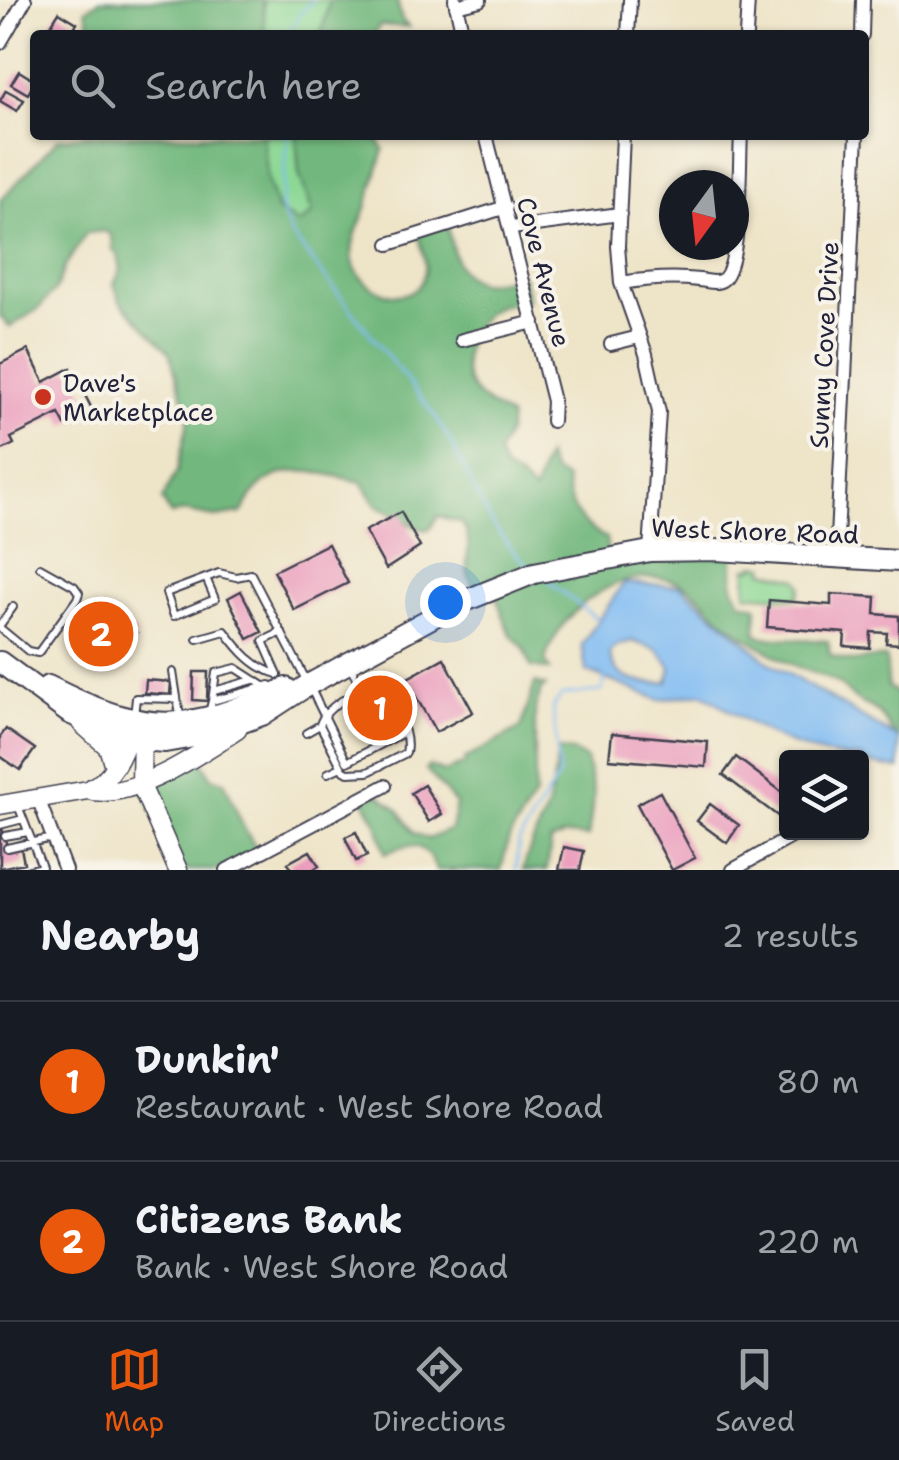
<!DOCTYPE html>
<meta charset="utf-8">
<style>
:root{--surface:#171b24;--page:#20242c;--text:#f1f3f6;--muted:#9ea1a6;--line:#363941;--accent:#ea580c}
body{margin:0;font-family:"Shantell Sans",sans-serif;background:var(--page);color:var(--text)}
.controls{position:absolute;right:30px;bottom:30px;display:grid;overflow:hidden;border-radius:10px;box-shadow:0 2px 8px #0004}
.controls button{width:90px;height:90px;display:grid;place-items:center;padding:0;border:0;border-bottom:2px solid var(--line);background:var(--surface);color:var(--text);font:50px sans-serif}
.compass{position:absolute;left:659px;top:170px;width:90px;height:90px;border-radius:50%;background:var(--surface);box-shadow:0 2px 8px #0004;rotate:195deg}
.you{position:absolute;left:445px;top:602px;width:35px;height:35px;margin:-25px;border:8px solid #fff;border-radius:50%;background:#1a73e8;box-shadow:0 0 0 15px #1a73e833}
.badge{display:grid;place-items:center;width:65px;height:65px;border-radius:50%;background:var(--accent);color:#fff;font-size:32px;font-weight:700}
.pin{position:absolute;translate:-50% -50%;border:5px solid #fff;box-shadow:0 2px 10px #0006}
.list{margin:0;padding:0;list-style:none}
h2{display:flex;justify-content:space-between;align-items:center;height:130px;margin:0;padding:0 40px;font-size:42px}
h2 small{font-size:32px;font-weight:400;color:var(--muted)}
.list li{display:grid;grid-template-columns:65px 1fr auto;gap:30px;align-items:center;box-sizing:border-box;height:160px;padding:0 40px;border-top:2px solid var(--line)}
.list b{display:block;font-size:38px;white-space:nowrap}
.list p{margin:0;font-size:32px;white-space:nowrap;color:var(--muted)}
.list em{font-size:32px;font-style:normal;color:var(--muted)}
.icon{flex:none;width:55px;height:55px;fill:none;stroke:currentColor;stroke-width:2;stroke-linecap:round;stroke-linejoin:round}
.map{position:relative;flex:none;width:899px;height:870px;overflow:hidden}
.search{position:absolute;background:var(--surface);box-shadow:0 2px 8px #0004;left:30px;right:30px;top:30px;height:110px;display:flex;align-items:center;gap:25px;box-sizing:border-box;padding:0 35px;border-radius:10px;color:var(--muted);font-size:38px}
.sheet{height:450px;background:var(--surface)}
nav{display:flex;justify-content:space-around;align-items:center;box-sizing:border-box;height:140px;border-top:2px solid var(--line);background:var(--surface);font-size:28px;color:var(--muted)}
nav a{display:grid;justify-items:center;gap:5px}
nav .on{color:var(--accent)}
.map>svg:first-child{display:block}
.green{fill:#8dd895;stroke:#587d68;stroke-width:2.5}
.forest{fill:#72b87e;stroke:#4a6d5c;stroke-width:2.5}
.water{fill:#80bcf3;stroke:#516f97;stroke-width:2.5;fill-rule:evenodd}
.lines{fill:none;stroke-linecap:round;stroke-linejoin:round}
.stream{stroke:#80bcf3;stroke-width:2.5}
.building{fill:#eb9bbc}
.lane-casing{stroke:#413f50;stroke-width:10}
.street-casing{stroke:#413f50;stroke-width:16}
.secondary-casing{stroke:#413f50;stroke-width:21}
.primary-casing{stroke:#413f50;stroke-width:24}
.lane{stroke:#fff;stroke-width:6}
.street{stroke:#fff;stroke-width:12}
.secondary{stroke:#fff;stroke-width:18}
.primary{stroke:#fff;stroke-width:20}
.poi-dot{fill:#c8321e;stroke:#f7f3e8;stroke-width:4}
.labels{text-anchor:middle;stroke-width:8;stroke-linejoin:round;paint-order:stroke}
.street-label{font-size:25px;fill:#22223b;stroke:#f7f3e8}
.poi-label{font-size:25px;fill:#22223b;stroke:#f7f3e8;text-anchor:start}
</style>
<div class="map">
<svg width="899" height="870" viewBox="0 0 899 870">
<rect width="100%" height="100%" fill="#f7f3e8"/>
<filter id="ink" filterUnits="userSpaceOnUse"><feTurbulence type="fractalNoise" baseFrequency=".01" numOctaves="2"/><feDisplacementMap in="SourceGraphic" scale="20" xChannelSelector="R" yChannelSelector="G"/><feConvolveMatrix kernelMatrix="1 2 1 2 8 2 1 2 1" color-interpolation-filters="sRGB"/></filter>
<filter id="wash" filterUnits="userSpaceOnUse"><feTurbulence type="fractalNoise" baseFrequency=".0048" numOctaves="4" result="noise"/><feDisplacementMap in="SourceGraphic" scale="40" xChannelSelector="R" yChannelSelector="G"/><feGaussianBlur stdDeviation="2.25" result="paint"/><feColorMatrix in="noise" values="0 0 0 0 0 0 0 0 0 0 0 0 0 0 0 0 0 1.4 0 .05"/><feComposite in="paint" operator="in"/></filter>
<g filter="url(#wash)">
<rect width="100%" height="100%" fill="#eee4c8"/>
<!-- green -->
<path class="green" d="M263 0H330L321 35H265Z
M263 135H296L299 174 313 213 298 224 278 210 268 183Z
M754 565 766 566 763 571 798 579 801 587 797 598 746 594 747 568H754Z"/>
<!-- forest -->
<path class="forest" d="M100 0H263L265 35H92L86 10Z
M330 0H397L402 20 409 27 380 25 374 35H321Z
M84 135H263L268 183 277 210 299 224 313 213 299 174 296 135H375L384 150C378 167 374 185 368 202 362 222 349 240 353 261 360 295 418 312 425 271 427 259 421 245 418 233L447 223C453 248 455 287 490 282 501 281 512 277 523 276L528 300C518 302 505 303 496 307 470 321 453 364 473 390 482 403 499 409 510 418L508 433 498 453 504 469 518 477 534 492 546 456 553 472 566 479C568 507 582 527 606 538L608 553 733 550V586L741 602 757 606 756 633 763 637 828 641 830 655C858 668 864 655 886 658L888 687 897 693 899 743C891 731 885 716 872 708 868 705 862 704 858 701 849 695 845 686 835 682 817 673 796 668 779 658 760 646 739 634 722 619 710 608 697 591 682 584 626 559 561 607 545 660L550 670 531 667 524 648 511 635 492 587 476 592C472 584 467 575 467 566 467 551 472 538 462 523L438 516 429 530C410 529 396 512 377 506L362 482C330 475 286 460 259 487 251 494 248 505 241 513L215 517 184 511 171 515 162 500 177 471 189 417 169 352 120 301 114 284 121 269 117 253 113 250 112 237 106 231 86 233 64 268 56 289 38 309 10 327 0 316V201L58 139Z
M535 683 546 686 542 689 535 709V796L509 838 501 870H436C426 842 410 841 385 854L377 823 363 799 377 793 399 810 414 833 429 839 451 829 456 804 426 769 429 766 444 772 465 764V759L521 728Z
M558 750 574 752 586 759 594 794 588 837 565 835 551 841 547 870H523C528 849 536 835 544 816 552 795 555 772 558 750Z
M198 755 211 777 224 781 244 828 259 853 228 870H177L139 778Z"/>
<!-- water -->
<path class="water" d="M624 583 681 586 770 663 899 739V769L862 762V758C796 758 755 726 702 693L659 700 586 671 582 644ZM632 641 658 650 671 667 668 682C644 685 613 682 610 653L617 645Z"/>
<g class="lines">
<!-- stream -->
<path class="stream" d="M289 35 297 18 313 0
M288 135 281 208 291 234 435 416C470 468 480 525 530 567
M548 581 597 619
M516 870 519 841 559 775 553 707 562 695 602 691 605 677"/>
</g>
<g id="blocks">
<!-- building -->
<path class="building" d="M59 12 77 23 70 35H54L47 31Z
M19 71 35 81 28 94 11 84Z
M6 90 24 100 17 111 0 101Z
M28 350 44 382 71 368 93 411 65 425 59 414 11 438 14 444 0 451V364Z
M401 512 420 547 386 569 365 531Z
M328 544 348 583 294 610 274 571Z
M241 591 262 632 248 639 228 598Z
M831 594 876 597 875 614 899 616V644L886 643 887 633 871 632 870 648 844 646 845 633 767 627 769 600 831 605Z
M95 609 137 633 128 648 117 642 105 661 75 644Z
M444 658 473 712 436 732 406 679Z
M194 672H208L207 701 193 700Z
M146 680 171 682 170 695 145 693Z
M380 691 394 716 379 724 365 699Z
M6 729 35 749 20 770 0 756V737Z
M612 733 708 742 706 767 609 759Z
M736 757 786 795V807L779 817 723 775Z
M424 785 442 814 429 822 411 793Z
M660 792 695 858 672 870 637 804Z
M710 804 739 825 727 843 697 821Z
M0 821 8 850 21 848 24 863 0 868Z
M356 832 367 856 356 861 345 837Z
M564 847 584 851 580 870H559Z
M310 851 319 866 312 870H292L288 863Z"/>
</g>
</g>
<g filter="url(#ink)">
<use href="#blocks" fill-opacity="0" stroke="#413f50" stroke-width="2.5"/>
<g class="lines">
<!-- lane casing -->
<g class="lane-casing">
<path id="lane" d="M206 578 215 599 174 616 166 593 219 573 236 577 251 574 306 680
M0 625 13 607
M0 628 28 651 38 653 77 599 79 593 74 586 40 567
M197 639 225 631C239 650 254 668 277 674
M349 664 362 690
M173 672 180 716
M278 675 263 641 282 632
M374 686C392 697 411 732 406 753L368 772 348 773 343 770 320 725C325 706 355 692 374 686Z
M310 687 347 762 405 732
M214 691 253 680
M212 701 216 673 236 668 264 686
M209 713 212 701 270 685
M134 716 136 698 177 699
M306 733 320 725
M328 773 341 767
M17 803 42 867 29 870
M0 825 23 819
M5 836 28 832
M7 848 52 838"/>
</g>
<!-- street casing -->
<g class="street-casing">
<path id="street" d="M455 0 463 35
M456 6 480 0
M628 35 630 0
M746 35 748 0
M862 35 863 0
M0 43 25 0
M486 135 553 401 552 421
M623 135 618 246 621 283 646 354 659 412 650 551
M512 228 620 214
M389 244 506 207
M621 283C646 279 674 277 699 280 706 281 716 284 722 280 742 268 739 160 741 135
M462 340 534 322
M611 344 639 337
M836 558 857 135
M38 798 65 870
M227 870 385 786
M733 870 800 832"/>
</g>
<!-- secondary casing -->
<g class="secondary-casing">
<path id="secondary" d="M81 723 108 747 114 766
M142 729 141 785 178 870
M99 784C115 772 127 747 129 727
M88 790C131 802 201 753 237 730
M0 805 88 790 98 784"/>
</g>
<!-- primary casing -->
<g class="primary-casing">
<path id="primary" d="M0 662 69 713 128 739 165 742 211 734 262 715 308 685 457 604 534 573 650 551 716 550 899 561
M48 686C146 736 186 733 286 688"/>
</g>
<!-- lane -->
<use href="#lane" class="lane"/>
<!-- street -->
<use href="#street" class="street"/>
<!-- secondary -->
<use href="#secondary" class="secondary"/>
<!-- primary -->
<use href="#primary" class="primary"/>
</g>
</g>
<!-- markers -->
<circle class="poi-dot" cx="43" cy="397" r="10"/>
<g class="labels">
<!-- street labels -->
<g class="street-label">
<text transform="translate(544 272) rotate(76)" y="9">Cove Avenue</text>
<text transform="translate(824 345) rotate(-87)" y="9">Sunny Cove Drive</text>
<text transform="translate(755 531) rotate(2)" y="9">West Shore Road</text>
</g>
<!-- poi labels -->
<g class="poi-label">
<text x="63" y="392">Dave's<tspan x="63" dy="29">Marketplace</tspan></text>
</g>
</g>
</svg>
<div class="controls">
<button><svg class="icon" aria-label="layers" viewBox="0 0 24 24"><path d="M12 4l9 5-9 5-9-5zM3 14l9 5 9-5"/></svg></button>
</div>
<svg class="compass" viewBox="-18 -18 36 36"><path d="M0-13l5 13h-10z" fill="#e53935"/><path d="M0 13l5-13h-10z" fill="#9ea1a6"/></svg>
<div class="you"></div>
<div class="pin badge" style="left:380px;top:708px">1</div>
<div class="pin badge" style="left:101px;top:634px">2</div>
<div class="search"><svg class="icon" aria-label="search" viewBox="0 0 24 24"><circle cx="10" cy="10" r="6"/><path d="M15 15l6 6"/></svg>Search here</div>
</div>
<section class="sheet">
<h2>Nearby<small>2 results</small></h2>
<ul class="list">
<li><span class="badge">1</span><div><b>Dunkin'</b><p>Restaurant · West Shore Road</p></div><em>80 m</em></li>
<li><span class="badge">2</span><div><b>Citizens Bank</b><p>Bank · West Shore Road</p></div><em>220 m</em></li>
</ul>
</section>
<nav>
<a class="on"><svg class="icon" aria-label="map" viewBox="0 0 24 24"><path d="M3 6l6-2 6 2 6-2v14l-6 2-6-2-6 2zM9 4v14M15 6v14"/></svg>Map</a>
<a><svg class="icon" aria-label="directions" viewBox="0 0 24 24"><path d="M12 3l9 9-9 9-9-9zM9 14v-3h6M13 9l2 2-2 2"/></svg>Directions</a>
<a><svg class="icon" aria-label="saved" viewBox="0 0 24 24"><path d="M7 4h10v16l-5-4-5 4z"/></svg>Saved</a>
</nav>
